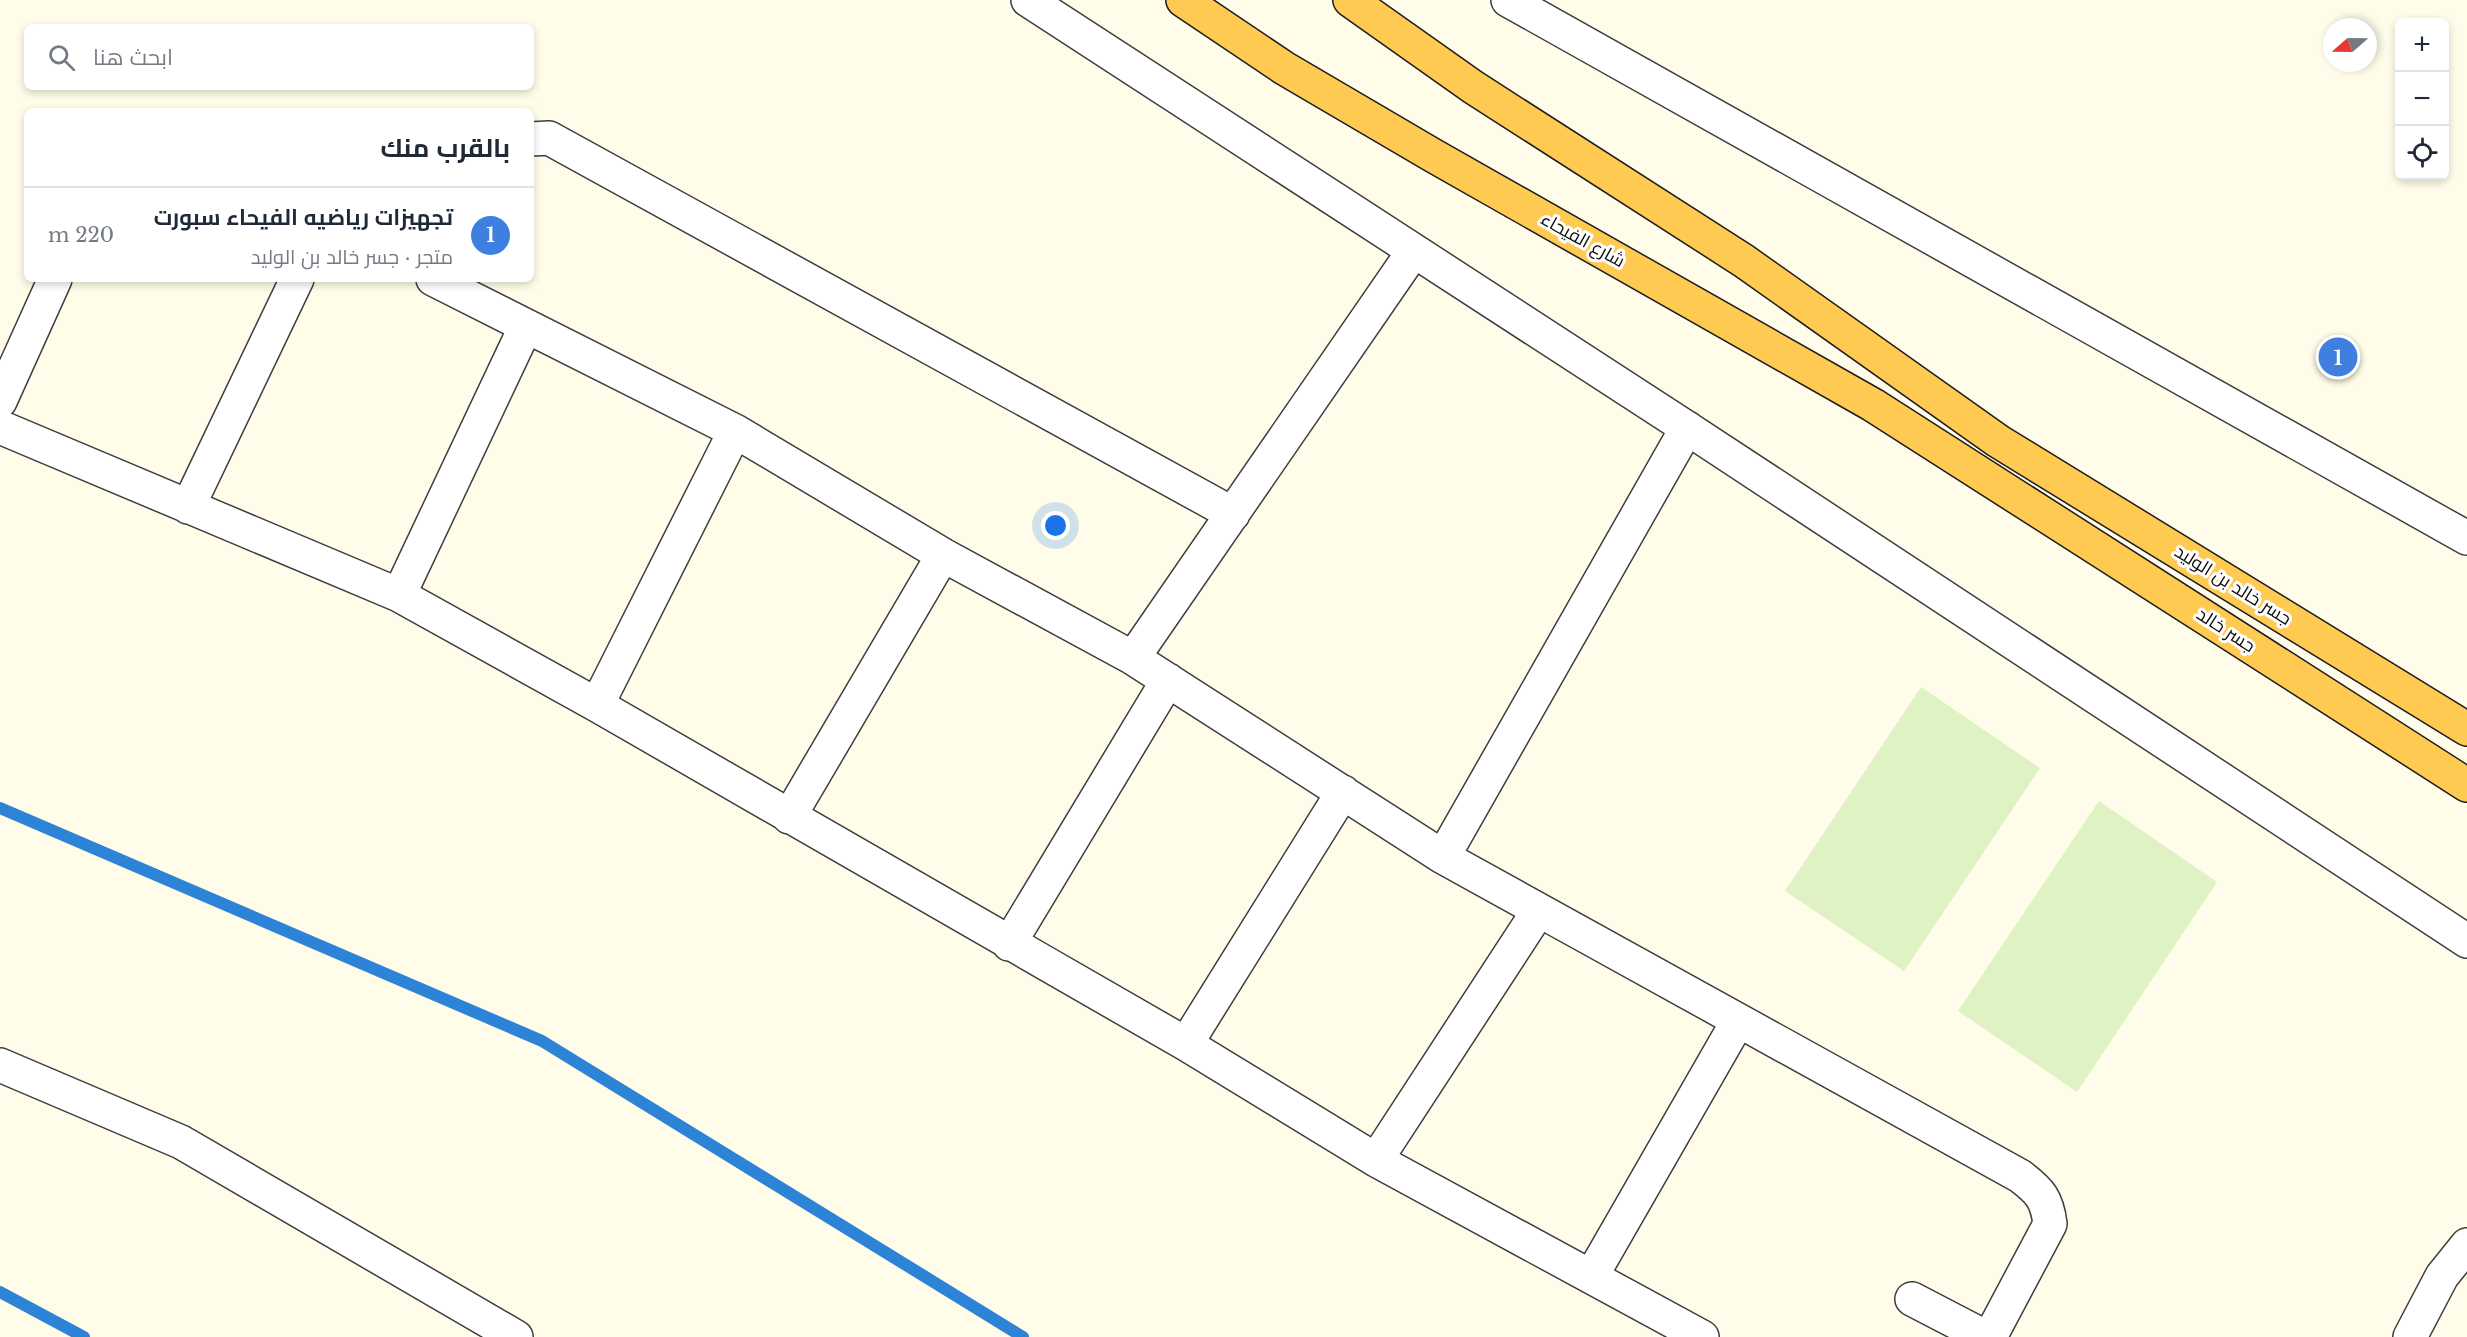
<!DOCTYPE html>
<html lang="ar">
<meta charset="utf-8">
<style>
:root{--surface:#fff;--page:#f6f6f7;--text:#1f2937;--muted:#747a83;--line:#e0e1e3;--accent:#c4231b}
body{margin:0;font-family:"Libre Baskerville",Cairo,serif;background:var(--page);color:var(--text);direction:rtl}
.controls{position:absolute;right:18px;top:18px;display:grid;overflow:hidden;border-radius:9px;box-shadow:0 3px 9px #0003}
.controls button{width:54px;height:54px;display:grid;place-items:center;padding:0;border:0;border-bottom:2px solid var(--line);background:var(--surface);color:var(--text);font:30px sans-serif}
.compass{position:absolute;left:2323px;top:18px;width:54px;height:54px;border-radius:50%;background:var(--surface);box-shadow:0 3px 9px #0003;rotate:250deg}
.you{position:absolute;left:1056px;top:526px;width:21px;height:21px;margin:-15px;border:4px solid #fff;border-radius:50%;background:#1a73e8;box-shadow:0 0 0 9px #1a73e833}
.badge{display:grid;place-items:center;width:39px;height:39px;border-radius:50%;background:var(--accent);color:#fff;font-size:20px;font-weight:700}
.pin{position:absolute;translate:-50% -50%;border:3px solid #fff;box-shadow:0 2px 6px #0006}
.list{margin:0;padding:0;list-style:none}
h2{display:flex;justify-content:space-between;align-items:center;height:78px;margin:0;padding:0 24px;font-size:26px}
h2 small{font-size:20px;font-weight:400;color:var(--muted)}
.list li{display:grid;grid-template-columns:39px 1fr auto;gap:18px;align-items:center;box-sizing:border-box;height:96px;padding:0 24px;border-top:2px solid var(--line)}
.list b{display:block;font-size:22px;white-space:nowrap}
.list p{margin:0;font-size:20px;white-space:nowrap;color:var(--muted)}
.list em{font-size:20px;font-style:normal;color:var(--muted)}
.icon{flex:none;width:33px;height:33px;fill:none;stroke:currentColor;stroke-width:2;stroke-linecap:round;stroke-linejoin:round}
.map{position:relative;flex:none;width:2467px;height:1337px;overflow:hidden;direction:ltr}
.search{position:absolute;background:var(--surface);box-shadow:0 3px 9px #0003;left:24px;top:24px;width:510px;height:66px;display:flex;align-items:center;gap:15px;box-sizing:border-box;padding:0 21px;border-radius:9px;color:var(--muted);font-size:22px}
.panel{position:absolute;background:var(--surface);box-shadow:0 3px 9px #0003;left:24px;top:108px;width:510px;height:174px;border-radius:9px;direction:rtl}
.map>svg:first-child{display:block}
.pitch{fill:#def2c4}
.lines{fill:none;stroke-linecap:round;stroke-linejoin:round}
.stream{stroke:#2d83d6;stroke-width:12}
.minor-casing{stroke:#3e3e3e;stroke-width:36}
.tertiary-casing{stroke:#3e3e3e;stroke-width:36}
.trunk-casing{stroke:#1c1c1c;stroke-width:36}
.minor{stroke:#fff;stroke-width:33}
.tertiary{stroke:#fff;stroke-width:33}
.trunk{stroke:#feca52;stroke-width:33}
.labels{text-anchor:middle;stroke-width:6;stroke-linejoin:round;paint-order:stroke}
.street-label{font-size:18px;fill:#0b0b0b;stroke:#fff}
</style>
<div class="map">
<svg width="2467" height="1337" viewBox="0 0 2467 1337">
<rect width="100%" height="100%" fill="#fffdea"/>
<!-- pitch -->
<path class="pitch" d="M1921 687 2040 768 1904 971 1785 891Z
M2099 801 2217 882 2077 1092 1958 1011Z"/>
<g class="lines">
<!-- stream -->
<path class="stream" d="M0 808 542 1041 1023 1337
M0 1292 84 1337"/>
<!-- minor casing -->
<g class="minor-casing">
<path id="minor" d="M531 139 549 138 1233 514
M433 279 735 431 943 555 1133 658 1443 857 2020 1176C2040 1191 2047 1199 2050 1224L1990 1337
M0 401 55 279
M0 427 399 595 597 705 1186 1044 1376 1160 1702 1337
M188 507 297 279
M399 595 526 326
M1133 658 1413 252
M597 705 735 431
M789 817 943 555
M1443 857 1687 428
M1009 944 1168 680
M1186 1044 1343 792
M0 1065 181 1142 516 1337
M1376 1160 1539 910
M1591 1277 1738 1021
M1912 1299 1985 1337"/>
</g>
<!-- tertiary casing -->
<g class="tertiary-casing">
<path id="tertiary" d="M1028 0 1687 428 2467 941
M1508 0 2467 538
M2410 1337 2442 1276 2467 1245"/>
</g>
<!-- trunk casing -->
<g class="trunk-casing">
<path id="trunk" d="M1183 0 1284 68 1434 156 1873 405 2467 785
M1350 0 1473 87 1744 261 1998 441 2467 729"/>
</g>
<!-- minor -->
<use href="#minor" class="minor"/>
<!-- tertiary -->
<use href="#tertiary" class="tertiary"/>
<!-- trunk -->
<use href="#trunk" class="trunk"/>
</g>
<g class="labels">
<!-- street labels -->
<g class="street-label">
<text transform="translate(1583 240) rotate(29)" y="6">شارع الفيحاء</text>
<text transform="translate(2233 585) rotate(32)" y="6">جسر خالد بن الوليد</text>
<text transform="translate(2226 630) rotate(33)" y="6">جسر خالد</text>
</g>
</g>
</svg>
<div class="controls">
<button>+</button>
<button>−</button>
<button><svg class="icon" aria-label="locate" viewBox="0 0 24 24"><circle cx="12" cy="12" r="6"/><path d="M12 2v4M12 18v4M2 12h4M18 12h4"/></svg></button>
</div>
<svg class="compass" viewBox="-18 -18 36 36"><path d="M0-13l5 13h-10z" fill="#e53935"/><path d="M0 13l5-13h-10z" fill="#747a83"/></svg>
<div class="you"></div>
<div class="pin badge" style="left:2338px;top:357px;background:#3f7fe0">1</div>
<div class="search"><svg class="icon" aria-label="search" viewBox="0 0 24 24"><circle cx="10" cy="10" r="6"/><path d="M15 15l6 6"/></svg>ابحث هنا</div>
<section class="panel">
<h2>بالقرب منك<small></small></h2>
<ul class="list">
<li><span class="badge" style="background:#3f7fe0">1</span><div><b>تجهيزات رياضيه الفيحاء سبورت</b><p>متجر · جسر خالد بن الوليد</p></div><em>220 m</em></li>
</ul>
</section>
</div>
